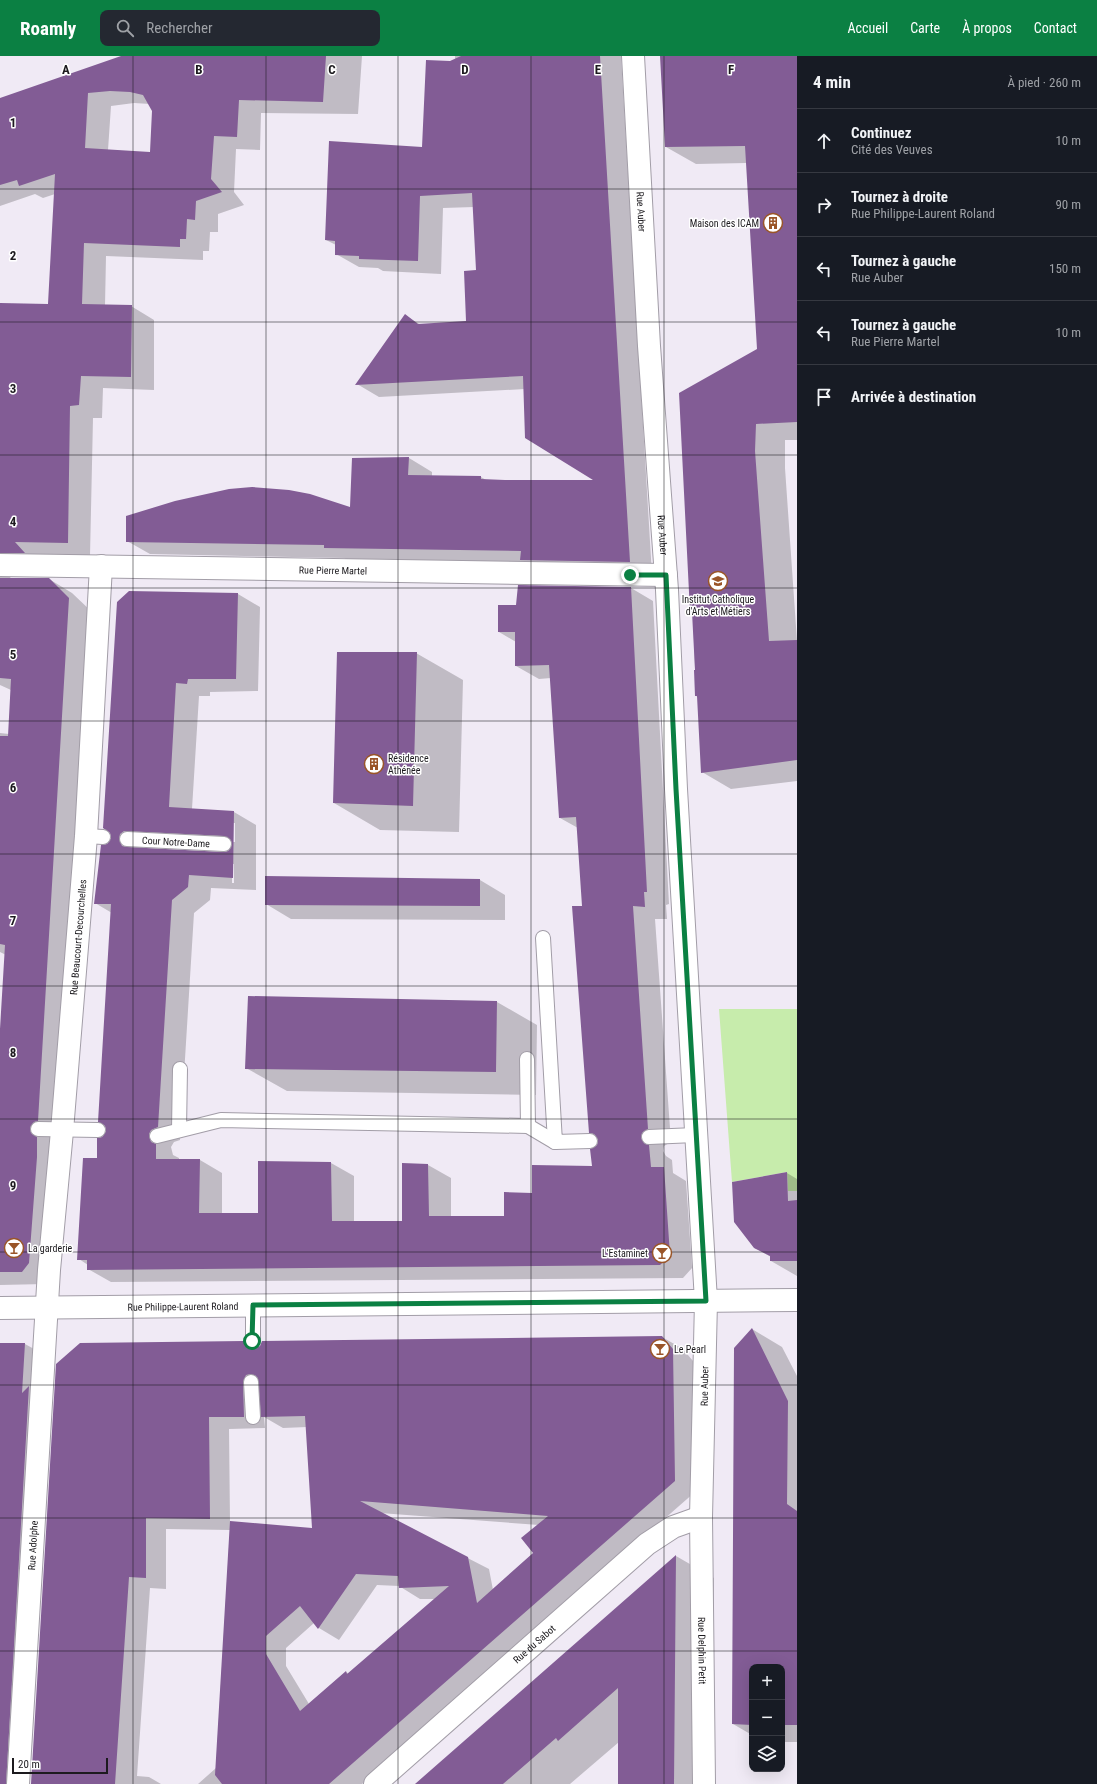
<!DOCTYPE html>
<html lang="fr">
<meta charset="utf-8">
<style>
:root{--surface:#171b24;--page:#242831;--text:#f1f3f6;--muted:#9ea1a6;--line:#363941;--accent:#0b8043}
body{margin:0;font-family:"Roboto Condensed",sans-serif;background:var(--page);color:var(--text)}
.controls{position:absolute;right:12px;bottom:12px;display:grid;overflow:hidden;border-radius:8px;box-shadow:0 4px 16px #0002}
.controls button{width:36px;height:36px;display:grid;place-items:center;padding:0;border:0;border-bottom:1px solid var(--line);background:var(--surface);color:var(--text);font:20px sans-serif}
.scale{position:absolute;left:12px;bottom:10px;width:96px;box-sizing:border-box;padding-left:4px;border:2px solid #1c1a1e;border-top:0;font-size:11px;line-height:14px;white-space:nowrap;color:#1c1a1e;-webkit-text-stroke:3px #fff;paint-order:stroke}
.stop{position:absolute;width:12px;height:12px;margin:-9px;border:3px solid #0b8043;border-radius:50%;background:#fff}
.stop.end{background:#0b8043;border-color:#fff;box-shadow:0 1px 4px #0008}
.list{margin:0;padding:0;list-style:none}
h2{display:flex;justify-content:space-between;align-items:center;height:52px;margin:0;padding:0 16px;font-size:17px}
h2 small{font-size:13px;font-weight:400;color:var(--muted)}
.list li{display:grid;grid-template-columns:26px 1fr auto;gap:12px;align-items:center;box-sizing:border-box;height:64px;padding:0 16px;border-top:1px solid var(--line)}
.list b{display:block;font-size:15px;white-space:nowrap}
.list p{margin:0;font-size:13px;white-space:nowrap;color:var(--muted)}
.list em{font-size:13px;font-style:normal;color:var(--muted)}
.icon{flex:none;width:22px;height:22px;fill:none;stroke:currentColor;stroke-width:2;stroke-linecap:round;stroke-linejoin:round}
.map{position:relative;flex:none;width:797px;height:1728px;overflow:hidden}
header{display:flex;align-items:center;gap:24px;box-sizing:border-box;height:56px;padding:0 20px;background:var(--accent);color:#fff}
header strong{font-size:19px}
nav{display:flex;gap:22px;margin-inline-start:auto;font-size:14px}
.search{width:280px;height:36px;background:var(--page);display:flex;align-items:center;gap:10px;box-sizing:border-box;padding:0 14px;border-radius:8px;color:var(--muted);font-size:15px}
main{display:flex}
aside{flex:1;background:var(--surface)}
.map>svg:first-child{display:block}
.green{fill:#c7ecac}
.shadow{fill:#0003;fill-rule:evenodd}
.building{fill:#825c95;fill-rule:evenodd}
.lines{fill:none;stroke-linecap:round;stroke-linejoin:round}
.lane-casing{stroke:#a29da7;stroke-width:16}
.street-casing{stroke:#a29da7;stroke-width:24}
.lane{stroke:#fff;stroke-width:14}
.street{stroke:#fff;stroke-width:22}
.route{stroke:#0b8043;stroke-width:5}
.grid{fill:none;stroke:#1c1a1e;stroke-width:1;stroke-opacity:0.55}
.labels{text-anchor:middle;stroke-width:3;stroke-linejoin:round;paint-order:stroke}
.street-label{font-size:10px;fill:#1c1a1e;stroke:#fff}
.poi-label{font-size:10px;fill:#1c1a1e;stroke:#fff;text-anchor:start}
.grid-label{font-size:13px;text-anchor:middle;font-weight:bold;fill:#1c1a1e;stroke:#fff;stroke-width:3;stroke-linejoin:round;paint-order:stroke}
</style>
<header>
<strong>Roamly</strong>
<div class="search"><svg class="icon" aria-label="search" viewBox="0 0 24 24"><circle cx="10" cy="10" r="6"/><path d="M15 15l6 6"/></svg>Rechercher</div>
<nav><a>Accueil</a><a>Carte</a><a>À propos</a><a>Contact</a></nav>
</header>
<main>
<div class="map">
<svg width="797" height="1728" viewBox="0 0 797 1728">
<rect width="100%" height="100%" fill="#f0eaf5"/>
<!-- green -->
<path class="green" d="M719 953H797V1135H788L787 1116 732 1126Z"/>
<!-- shadow -->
<path class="shadow" d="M125 0H362L358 58 261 57 260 94 236 93 234 136 244 149 218 158V176H210L209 195H203V204L106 200 105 250H131L154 264V334L103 332 102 362H93L90 500 12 515 10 523H49L72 537 92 556 45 1228 0 1229V994L6 899 0 896V677L9 678 11 634 0 629V248L49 249 55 138 43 142 35 138 0 150V43ZM134 47 150 48 153 55 151 97 108 94 111 50Z
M455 0H621L652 519 348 504 344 502 150 498 127 485 351 453 409 402 432 416V421H481L486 424 597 425 525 333 379 341 357 328 406 260 421 269 467 266 477 215 474 151 443 152 441 218 383 215 378 212 359 211 336 198V189L326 184 423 92 455 6Z
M661 0H797V384H785V412L797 585V725L731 733 702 716 698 641 696 640 693 557 691 556 758 293 747 107 696 108 666 91Z
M631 532 653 545 669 848 666 849 667 863H655L671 1086 664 1090 663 1095 666 1100 672 1104 673 1117 686 1125 692 1212 683 1222 111 1226 88 1213V1209L79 1203 98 1103 108 1075 112 857 95 847 108 789 112 782 118 546 238 538 260 551 258 635 210 636V640H199L192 753 234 756 256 769V834L211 832 210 844 194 857 180 1084 174 1086 171 1091 173 1099 179 1102V1104H200L222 1117V1158H259V1106L331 1107 354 1120V1166H403V1108L428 1109 451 1122V1161H505L533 1138 593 1111 600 1084 597 1080 590 1076 583 851 578 772 560 762 551 622 539 623 516 610V586L499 576 517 550ZM233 767H235V786H233ZM151 787 232 791V794L224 798 142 793 143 791ZM232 808H234V827H232Z
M416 597 463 624 459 776 380 774 334 747Z
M266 821 480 824 505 839V864L291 863 266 848Z
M497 946 537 969 536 1039 287 1035 246 1012Z
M787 1117 797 1123V1220L771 1205V1201L755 1192Z
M752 1273 782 1291 797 1320V1686H782V1611H752V1679L733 1668Z
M662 1281 683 1293 693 1305 695 1436 362 1728H198L216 1712 230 1474 166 1473V1533L150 1532 137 1720 149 1721 161 1728H32L57 1308 244 1286 256 1293ZM264 1361 283 1372 307 1371 313 1473 230 1466 229 1373 265 1372ZM380 1457 539 1469 535 1497 493 1534 489 1513ZM377 1529 399 1530 420 1543H437L349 1618 346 1616 309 1648 286 1610V1592L314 1567 319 1572 339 1584Z
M0 1288H25L45 1299 26 1728H0Z
M676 1500 714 1522 712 1728H618L619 1686 570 1728H417Z"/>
<!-- building -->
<path class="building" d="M121 0H326L323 46 239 44 237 81 214 80 211 123 222 136 196 145 195 164 187 163 186 183H180V191L84 187 82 248 132 249 131 321 81 320 79 349 70 350 68 487 15 486 25 497H0V247L48 248 55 118 19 130 17 124 0 129V42ZM110 35 130 36 143 39 152 55 150 96 85 92 88 37Z
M461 0H600L630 506 520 504 521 495 324 492V489L126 486V460L175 445 229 433 252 431 289 434 310 438 350 451 352 402 409 401 408 419 481 420V423L505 424H593L525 382 523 320 355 329 405 258 418 268 466 265 464 215 476 214 472 137 420 140 418 205 359 203V200L335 199V185L325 184 329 85 422 91 426 4 450 5Z
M660 0H797V366L756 368 755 395 769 585 797 584V704L701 717 697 640H695L694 614H695L692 556H690L679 337 757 293 745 90 665 91Z
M0 522H49L69 542 38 1065 34 1066 30 1072 31 1077 37 1081V1101L29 1207 22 1216H0V973L5 889 0 888V680H8L11 623 0 622Z
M518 529 631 531 647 836H644L645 851 633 850 648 1073 642 1077 641 1082 645 1088 649 1089 651 1111H664L670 1199 660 1209 87 1214V1204H77L83 1102H97V1082L102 1081 106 1075 105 1070 98 1066 111 848H94L101 789 107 788 111 782 110 777 103 772 117 546 129 535 238 537 236 623H188L187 628 176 627 169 751 234 755 233 822 189 819 188 831 172 844 158 1071 151 1074 149 1078 151 1086 156 1088V1103H200L199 1157H258V1105L331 1106 332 1165H402V1107L428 1108 429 1160H504V1136L532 1137V1109L592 1110 590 1093 597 1089 598 1084 594 1078 589 1077 572 850H582L576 761 559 762 549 609 515 610V576H498V549H516ZM124 775 224 780 231 784 232 789 228 795 224 796 127 791 122 790 119 783 120 778Z
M337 596H417L413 750 333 747Z
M265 820 480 823V850L265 849Z
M248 940 497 945 496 1016 245 1013Z
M787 1116 788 1145 797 1144V1205H770V1200L754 1192 734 1166 732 1126Z
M752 1272 788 1345 787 1448 797 1455V1669H782V1611H752V1669L732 1668 734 1292Z
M662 1280 673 1293 675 1425 329 1728H222L215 1719 230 1465 312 1472 305 1360 261 1361 258 1322 251 1318 246 1319 243 1326 244 1361H209L210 1463 146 1462V1522L129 1521 115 1728H31L56 1308 80 1287 244 1285 248 1292 253 1293 260 1290 262 1285ZM360 1445 548 1460 521 1482 533 1497 477 1547 468 1501ZM356 1518 398 1520 399 1532 449 1530 347 1618 346 1615 300 1655 266 1598V1580L300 1550 318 1573Z
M0 1287H25L22 1337 29 1330 6 1728H0Z
M676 1499 674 1728H618V1632L558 1685 556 1682 503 1728H415Z"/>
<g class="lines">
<!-- lane casing -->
<g class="lane-casing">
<g id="lane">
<path d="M86 780 103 781"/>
<path id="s1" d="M127 783 224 788"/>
<path d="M543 882 555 1086 590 1085"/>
<path d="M527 1003 528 1070"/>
<path d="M38 1073 98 1074"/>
<path d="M179 1074 180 1013"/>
<path d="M157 1080 221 1064 528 1070 555 1086"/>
<path d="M649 1081 695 1079"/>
<path d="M253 1285V1249"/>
<path d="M251 1326 253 1361"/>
</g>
</g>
<!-- street casing -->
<g class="street-casing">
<g id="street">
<path id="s2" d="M633 0 649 290 667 534 676 733 706 1245 701 1461 704 1728"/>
<path id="s3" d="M0 509 666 519"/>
<path id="s4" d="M0 1252 797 1244"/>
<path id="s5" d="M18 1728 49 1214 62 1075 86 780 101 510"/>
<path id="s6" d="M375 1728 647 1488 673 1471 701 1461"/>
</g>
</g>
<!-- lane -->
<use href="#lane" class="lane"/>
<!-- street -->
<use href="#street" class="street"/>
</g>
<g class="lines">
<!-- route -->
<path class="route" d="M252 1285 253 1249 706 1245 676 733 666 519H630"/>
</g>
<!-- grid -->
<path class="grid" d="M133 0V1728M266 0V1728M398 0V1728M531 0V1728M664 0V1728M0 133H797M0 266H797M0 399H797M0 532H797M0 665H797M0 798H797M0 930H797M0 1063H797M0 1196H797M0 1329H797M0 1462H797M0 1595H797"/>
<!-- icons -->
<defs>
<g id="building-ring" transform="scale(1)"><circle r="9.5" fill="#fff" stroke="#9a5528" stroke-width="1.5"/><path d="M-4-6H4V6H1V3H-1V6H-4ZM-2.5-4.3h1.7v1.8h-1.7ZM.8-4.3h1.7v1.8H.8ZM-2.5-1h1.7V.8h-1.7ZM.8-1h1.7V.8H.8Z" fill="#9a5528"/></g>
<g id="university-ring" transform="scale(1)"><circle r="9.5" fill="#fff" stroke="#9a5528" stroke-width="1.5"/><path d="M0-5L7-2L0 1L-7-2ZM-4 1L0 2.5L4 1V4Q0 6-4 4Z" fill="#9a5528"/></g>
<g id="bar-ring" transform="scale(1)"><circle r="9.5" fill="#fff" stroke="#9a5528" stroke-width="1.5"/><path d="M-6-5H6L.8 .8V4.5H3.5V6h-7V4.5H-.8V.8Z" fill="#9a5528"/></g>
</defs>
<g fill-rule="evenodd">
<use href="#building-ring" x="773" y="167"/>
<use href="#university-ring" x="718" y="525"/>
<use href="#building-ring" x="374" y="708"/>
<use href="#bar-ring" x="14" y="1192"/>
<use href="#bar-ring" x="662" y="1197"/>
<use href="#bar-ring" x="660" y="1293"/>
</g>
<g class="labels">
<!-- street labels -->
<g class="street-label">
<text dy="4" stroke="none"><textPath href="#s2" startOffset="156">Rue Auber</textPath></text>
<text dy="4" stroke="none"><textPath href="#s2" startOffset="480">Rue Auber</textPath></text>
<text dy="4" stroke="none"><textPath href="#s3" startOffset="333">Rue Pierre Martel</textPath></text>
<text dy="4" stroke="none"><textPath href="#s1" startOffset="49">Cour Notre-Dame</textPath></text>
<text dy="4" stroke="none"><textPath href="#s5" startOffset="849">Rue Beaucourt-Decourchelles</textPath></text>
<text dy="4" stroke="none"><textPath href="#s4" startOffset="183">Rue Philippe-Laurent Roland</textPath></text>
<text transform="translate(704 1330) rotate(-89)" y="4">Rue Auber</text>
<text dy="4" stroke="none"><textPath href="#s5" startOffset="239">Rue Adolphe</textPath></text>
<text dy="4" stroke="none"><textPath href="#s6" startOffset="212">Rue du Sabot</textPath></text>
<text dy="4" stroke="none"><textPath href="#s2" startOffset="1597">Rue Delphin Petit</textPath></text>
</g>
<!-- poi labels -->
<g class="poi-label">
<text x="759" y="171" text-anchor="end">Maison des ICAM</text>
<text x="718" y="547" text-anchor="middle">Institut Catholique<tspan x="718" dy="12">d'Arts et Métiers</tspan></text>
<text x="388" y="706">Résidence<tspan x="388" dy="12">Athénée</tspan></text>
<text x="28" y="1196">La garderie</text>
<text x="648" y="1201" text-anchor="end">L'Estaminet</text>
<text x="674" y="1297">Le Pearl</text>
</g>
</g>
<g class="grid-label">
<text x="66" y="18">A</text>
<text x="199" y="18">B</text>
<text x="332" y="18">C</text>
<text x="465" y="18">D</text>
<text x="598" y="18">E</text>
<text x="731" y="18">F</text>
<text x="13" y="71">1</text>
<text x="13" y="204">2</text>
<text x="13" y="337">3</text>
<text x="13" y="470">4</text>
<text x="13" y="603">5</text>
<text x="13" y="736">6</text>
<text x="13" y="869">7</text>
<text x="13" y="1001">8</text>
<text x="13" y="1134">9</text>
</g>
</svg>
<div class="controls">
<button>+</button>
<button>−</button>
<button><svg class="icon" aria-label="layers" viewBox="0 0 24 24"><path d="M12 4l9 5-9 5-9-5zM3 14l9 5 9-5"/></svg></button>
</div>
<div class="scale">20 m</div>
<div class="stop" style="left:252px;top:1285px"></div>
<div class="stop end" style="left:630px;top:519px"></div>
</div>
<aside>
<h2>4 min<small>À pied · 260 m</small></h2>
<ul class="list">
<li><svg class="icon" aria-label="ahead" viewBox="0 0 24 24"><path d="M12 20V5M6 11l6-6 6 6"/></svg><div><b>Continuez</b><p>Cité des Veuves</p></div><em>10 m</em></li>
<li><svg class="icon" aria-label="right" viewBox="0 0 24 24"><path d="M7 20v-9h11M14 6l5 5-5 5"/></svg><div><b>Tournez à droite</b><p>Rue Philippe-Laurent Roland</p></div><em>90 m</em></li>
<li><svg class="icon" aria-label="left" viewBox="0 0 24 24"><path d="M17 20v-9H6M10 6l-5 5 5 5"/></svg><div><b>Tournez à gauche</b><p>Rue Auber</p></div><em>150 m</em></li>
<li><svg class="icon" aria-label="left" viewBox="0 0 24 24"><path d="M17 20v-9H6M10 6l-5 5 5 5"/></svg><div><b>Tournez à gauche</b><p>Rue Pierre Martel</p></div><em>10 m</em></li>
<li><svg class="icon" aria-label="arrive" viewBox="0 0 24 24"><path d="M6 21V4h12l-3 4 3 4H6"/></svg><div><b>Arrivée à destination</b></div></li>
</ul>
</aside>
</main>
